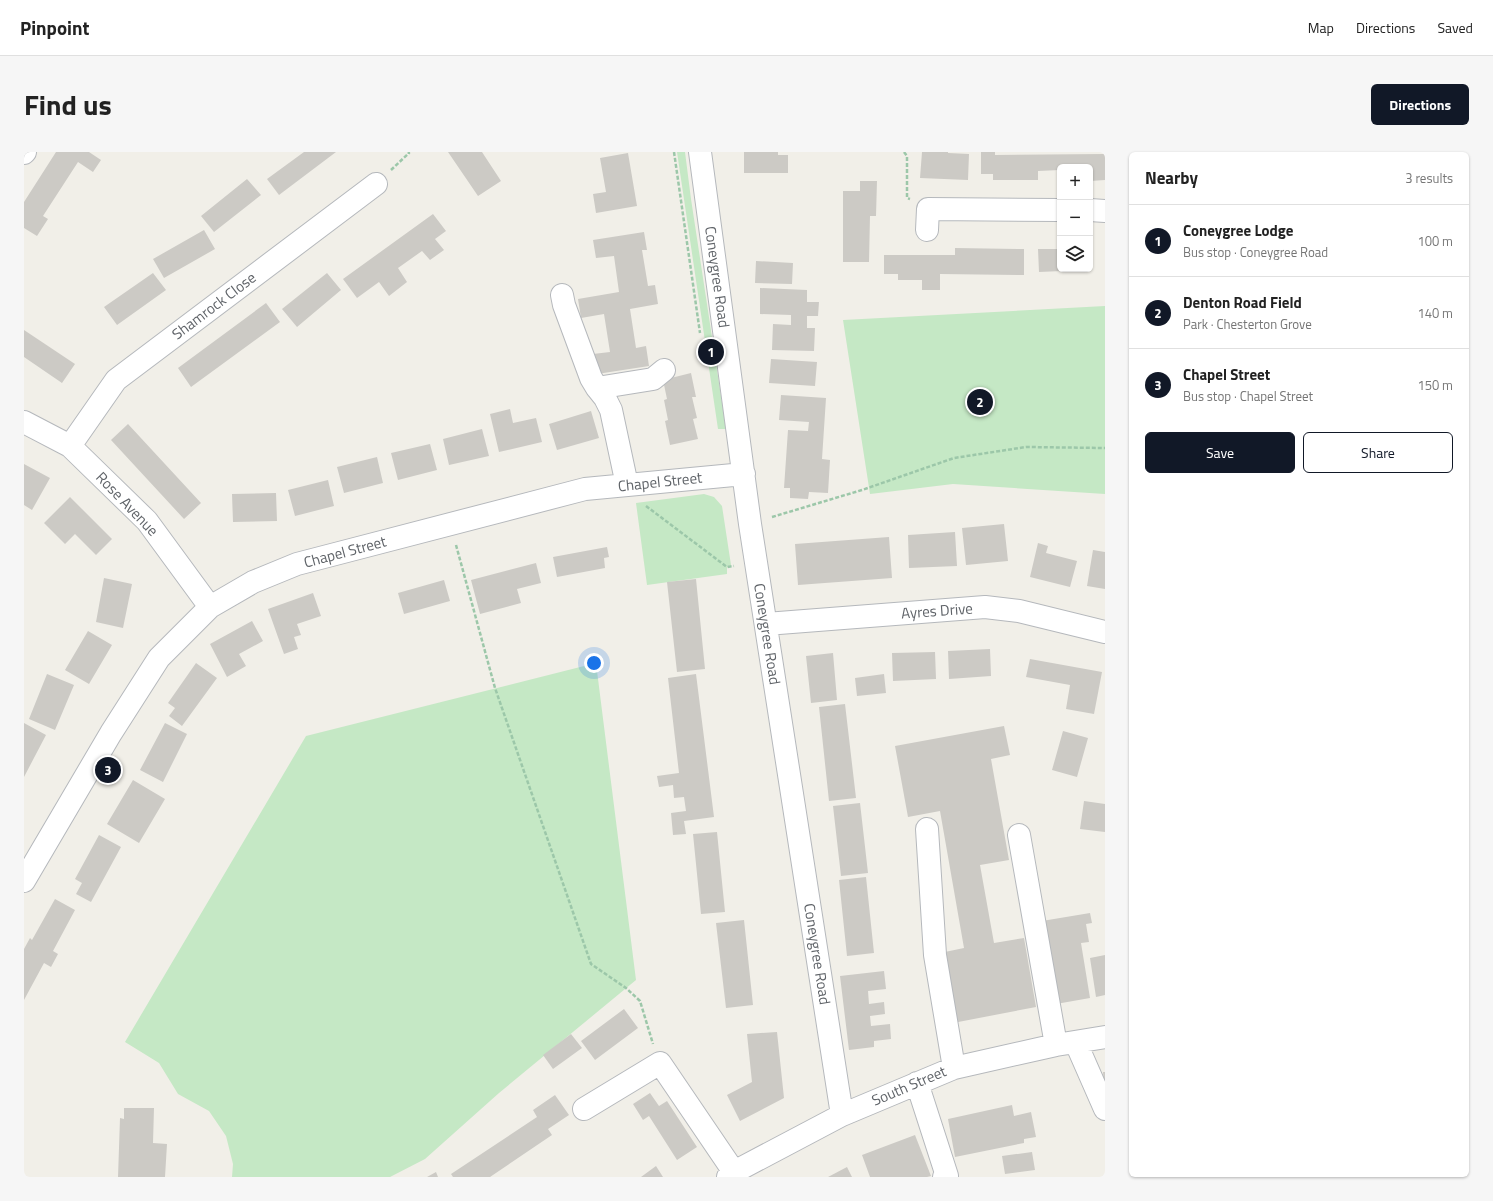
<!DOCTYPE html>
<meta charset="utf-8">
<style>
:root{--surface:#fff;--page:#f6f6f6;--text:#222;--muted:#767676;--line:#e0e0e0;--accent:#111827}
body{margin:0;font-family:"Titillium Web",sans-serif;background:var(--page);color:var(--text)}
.controls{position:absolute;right:12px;top:12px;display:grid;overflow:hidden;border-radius:6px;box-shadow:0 1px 3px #0004}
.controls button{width:36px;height:36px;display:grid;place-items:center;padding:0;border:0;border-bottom:1px solid var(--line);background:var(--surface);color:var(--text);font:20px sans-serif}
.you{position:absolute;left:570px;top:511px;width:14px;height:14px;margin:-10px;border:3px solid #fff;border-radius:50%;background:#1a73e8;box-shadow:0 0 0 6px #1a73e833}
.badge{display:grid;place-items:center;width:26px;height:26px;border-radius:50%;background:var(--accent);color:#fff;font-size:13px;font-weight:700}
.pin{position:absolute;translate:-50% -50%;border:2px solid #fff;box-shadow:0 1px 4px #0006}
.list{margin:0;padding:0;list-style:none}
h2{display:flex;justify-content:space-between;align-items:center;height:52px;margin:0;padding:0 16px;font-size:17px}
h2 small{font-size:13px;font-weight:400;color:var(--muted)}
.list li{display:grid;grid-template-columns:26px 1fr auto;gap:12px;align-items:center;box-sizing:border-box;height:72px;padding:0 16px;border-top:1px solid var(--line)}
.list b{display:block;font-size:15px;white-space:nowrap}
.list p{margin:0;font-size:13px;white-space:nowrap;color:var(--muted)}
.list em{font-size:13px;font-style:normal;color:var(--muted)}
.actions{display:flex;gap:8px;padding:12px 16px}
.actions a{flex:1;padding:9px 0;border:1px solid var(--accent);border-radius:6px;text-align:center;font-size:14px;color:var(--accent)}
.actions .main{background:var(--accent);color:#fff}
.icon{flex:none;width:22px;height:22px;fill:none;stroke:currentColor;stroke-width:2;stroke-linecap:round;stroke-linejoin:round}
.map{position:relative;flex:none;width:1081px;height:1025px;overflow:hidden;border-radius:6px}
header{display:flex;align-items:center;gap:24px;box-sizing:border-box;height:56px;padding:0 20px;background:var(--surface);border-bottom:1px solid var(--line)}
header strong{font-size:19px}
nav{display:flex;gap:22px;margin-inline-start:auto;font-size:14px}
.intro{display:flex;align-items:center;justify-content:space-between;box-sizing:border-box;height:96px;padding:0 24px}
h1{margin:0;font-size:28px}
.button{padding:10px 18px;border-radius:6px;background:var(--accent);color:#fff;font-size:14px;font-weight:700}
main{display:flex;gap:24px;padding:0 24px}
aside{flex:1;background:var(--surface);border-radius:6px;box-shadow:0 1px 3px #0004}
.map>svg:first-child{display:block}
.green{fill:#c5e8c5}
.building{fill:#cccac5}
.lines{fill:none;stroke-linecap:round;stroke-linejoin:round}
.minor-casing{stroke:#b5b8bc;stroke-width:24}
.path{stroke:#9cc7a9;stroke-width:2.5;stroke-dasharray:4 2;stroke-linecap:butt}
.minor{stroke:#fff;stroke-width:22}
.labels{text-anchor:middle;stroke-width:3;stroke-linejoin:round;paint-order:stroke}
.street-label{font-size:15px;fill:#5f6368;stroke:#fff}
</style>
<header>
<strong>Pinpoint</strong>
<nav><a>Map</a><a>Directions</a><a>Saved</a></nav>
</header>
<div class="intro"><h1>Find us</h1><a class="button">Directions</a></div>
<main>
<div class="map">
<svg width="1081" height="1025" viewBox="0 0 1081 1025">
<rect width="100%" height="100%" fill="#f1efe8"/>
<!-- green -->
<path class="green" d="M653 0H661L667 47 702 277H694Z
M1081 154V342L929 332 846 342 819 168Z
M680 342 690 345 698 354 707 413 703 415V422L623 433 612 351Z
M572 511 612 828 475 941 401 1007 366 1025H208L209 1012 202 984 185 959 154 942 135 911 101 890 282 584Z"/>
<!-- building -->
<path class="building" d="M32 0H65L77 8 69 20 54 10 19 64 24 67 13 84 0 76V50Z
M280 0H312L255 43 243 27Z
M424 0H458L477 29 454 44Z
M720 0H754V3H764V21H720Z
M898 0H924V1L945 2 944 28 896 26Z
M957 0H971V3L1081 2V28L1066 29V15H1036V18L1014 19V28H969V22H957Z
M604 1 613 54 572 61 569 42 582 40 576 6Z
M223 27 237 43 190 80 177 64Z
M836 29H853L852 64H846L845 110H819V39H836Z
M409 62 422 79 411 87 420 98 406 108 398 99 374 116 383 130 365 144 355 130 333 146 319 127Z
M180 78 191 97 140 126 129 107Z
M620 80 623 98H618L624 134 631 133 634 152 606 157 612 196 622 194 625 214 573 222 569 202 586 200 580 162 557 166 554 147 595 140 590 104 572 106 569 88Z
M931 96 1000 97V123L916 122V138H898V128H874V122H860V103H931Z
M1014 97H1036V117H1061V118L1015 120Z
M732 109 769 111 768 132 731 131Z
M129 121 142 138 93 173 80 155Z
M303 121 317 138 273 175 258 157Z
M736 136 783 138V150H795L794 164H783V176H791L790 199 748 198 749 172 767 173V163L736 162Z
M242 151 256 170 167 235 154 216Z
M0 178 51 212 38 231 0 205Z
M747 207 793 210 791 234 745 231Z
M667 221 672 245H668L673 266 669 267 674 287 646 293 641 269 644 268 640 248 643 247 639 228Z
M757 243 802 246 798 307 806 308 804 341 785 340 784 347 766 346V336H760L764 278 784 279 785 270 755 268Z
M486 257 489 271 512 266 518 290 475 300 466 262Z
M567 259 575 286 533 298 525 272Z
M104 272 177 351 160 367 87 288Z
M458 277 465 304 425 313 419 287Z
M406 292 413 318 374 328 367 301Z
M353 305 359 331 320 341 313 315Z
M0 312 26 326 8 358 0 353Z
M304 328 310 354 271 364 264 338Z
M252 341 253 369 209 370 208 342Z
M46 345 88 387 72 403 51 382 41 392 20 371Z
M980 372 984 409 942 413 938 376Z
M931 380 933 414 885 416 884 383Z
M865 385 868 426 774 433 771 392Z
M1014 391 1024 394 1022 401 1053 409 1046 435 1006 425Z
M583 395 585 405 580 406 581 416 533 425 529 405Z
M1069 398 1081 400V437L1063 434Z
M512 411 517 431 493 437 497 451 456 462 447 428Z
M80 426 108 432 99 476 72 470Z
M672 427 681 517 653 520 643 430Z
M420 428 426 449 380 462 374 441Z
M289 441 297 464 273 472 277 483 270 485 274 497 260 502 244 457Z
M228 469 239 489 215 502 222 514 203 525 186 492Z
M64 479 88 493 65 532 41 518Z
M966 497 967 524 925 527 924 499Z
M911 500 912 527 869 529 868 501Z
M809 501 813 548 787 551 782 504Z
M1006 507 1078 520 1070 562 1042 557 1046 533 1002 525Z
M172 511 193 526 158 574 145 564 151 556 144 551Z
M23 522 50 533 31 578 5 567Z
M672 522 690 665 660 669 662 682 649 683 647 661 662 659 660 645 650 646 649 633 635 635 633 624 655 621 644 526Z
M860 522 862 541 833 544 831 526Z
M821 552 832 646 805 649 795 555Z
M0 571 22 583 0 625Z
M141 571 163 582 139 630 116 618Z
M980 574 986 603 967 607 985 708 956 713 970 791 1000 786 1012 855 929 871 916 801 940 796 916 659 884 665 871 594Z
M1039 579 1064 586 1053 625 1028 618Z
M109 628 141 647 115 691 83 672Z
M1060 649 1081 652V680L1056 677Z
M836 651 844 721 817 724 809 654Z
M693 680 701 760 677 762 669 682Z
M75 683 97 695 67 750 52 742 58 731 51 727Z
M842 725 850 801 823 804 815 728Z
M31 747 51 758 29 799 34 802 27 815 20 811 0 848V797L6 786 8 788Z
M1066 761 1068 771 1062 772 1065 790 1057 791 1066 846 1032 852 1018 769Z
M720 768 729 853 702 856 692 771Z
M1081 803V843L1072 845 1066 806Z
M860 819 862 837 844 839 845 852 860 850 861 862 846 864 847 874 866 872 867 887 850 889V895L825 898 816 824Z
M600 857 614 876 571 908 557 889Z
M753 880 760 946 716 969 703 943 728 930 723 882Z
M547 882 558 896 529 917 519 903Z
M1079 920H1081V932H1080Z
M626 941 635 954 643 949 673 995 653 1008 625 964 619 968 609 952Z
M531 943 545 963 524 977 528 983 466 1025H429L427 1022 513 965 509 958Z
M988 953 990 964 1007 960 1012 985 1000 987V991L931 1005 924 967Z
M100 956H130L129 991 143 992 141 1025H94L96 966 100 967Z
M891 983 907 1024 903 1025H846L838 1003Z
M1008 1000 1011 1018 981 1022 978 1004Z
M632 1014 639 1025H617Z
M823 1015 828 1025H804Z
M412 1020 414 1025H403Z"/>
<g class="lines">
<!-- minor casing -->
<g class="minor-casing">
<path id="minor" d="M676 0 726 372 818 963
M0 1 1 0
M1066 58 1081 59
M903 78 904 57 1036 58
M538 143 540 153 567 226 573 236 581 246 587 258 603 333
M573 236 629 227 640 218
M0 270 46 294 123 369 186 455
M46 294 92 228 352 32
M742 472 961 455 995 459 1081 480
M903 677 911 803 930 916
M995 683 1032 893
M0 729 87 581 135 506 186 455 229 430 273 412 561 337 720 322
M1052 891 1081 957
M893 931 923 1024 920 1025
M560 957 636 911 710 1020
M704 1025 710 1020 818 963 930 916 1032 893 1081 885"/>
</g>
<!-- path -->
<path class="path" d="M650 0 676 181
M880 0 883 4V46L886 47
M367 18 385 1 384 0
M622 354 703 415 710 414
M748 365 838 338 930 306 1002 295 1081 296
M432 393 471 536 567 812 602 836 616 849 629 892"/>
<!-- minor -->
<use href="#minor" class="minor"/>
</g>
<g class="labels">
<!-- street labels -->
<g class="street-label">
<text transform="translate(693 125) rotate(82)" y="5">Coneygree Road</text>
<text transform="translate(190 154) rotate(-37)" y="5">Shamrock Close</text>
<text transform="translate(636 330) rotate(-6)" y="5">Chapel Street</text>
<text transform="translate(103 352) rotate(46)" y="5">Rose Avenue</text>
<text transform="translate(321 400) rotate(-15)" y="5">Chapel Street</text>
<text transform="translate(913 459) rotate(-4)" y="5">Ayres Drive</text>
<text transform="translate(743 482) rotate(81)" y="5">Coneygree Road</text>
<text transform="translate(793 802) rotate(81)" y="5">Coneygree Road</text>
<text transform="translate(885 934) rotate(-23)" y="5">South Street</text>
</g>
</g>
</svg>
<div class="controls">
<button>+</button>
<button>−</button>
<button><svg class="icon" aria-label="layers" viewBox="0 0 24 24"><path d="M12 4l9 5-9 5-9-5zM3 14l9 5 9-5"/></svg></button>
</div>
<div class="you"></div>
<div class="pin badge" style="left:687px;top:200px">1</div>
<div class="pin badge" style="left:956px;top:250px">2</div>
<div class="pin badge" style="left:84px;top:618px">3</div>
</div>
<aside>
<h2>Nearby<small>3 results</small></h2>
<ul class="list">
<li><span class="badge">1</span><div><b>Coneygree Lodge</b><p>Bus stop · Coneygree Road</p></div><em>100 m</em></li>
<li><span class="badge">2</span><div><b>Denton Road Field</b><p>Park · Chesterton Grove</p></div><em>140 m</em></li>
<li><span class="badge">3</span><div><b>Chapel Street</b><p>Bus stop · Chapel Street</p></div><em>150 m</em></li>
</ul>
<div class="actions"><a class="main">Save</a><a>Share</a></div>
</aside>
</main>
